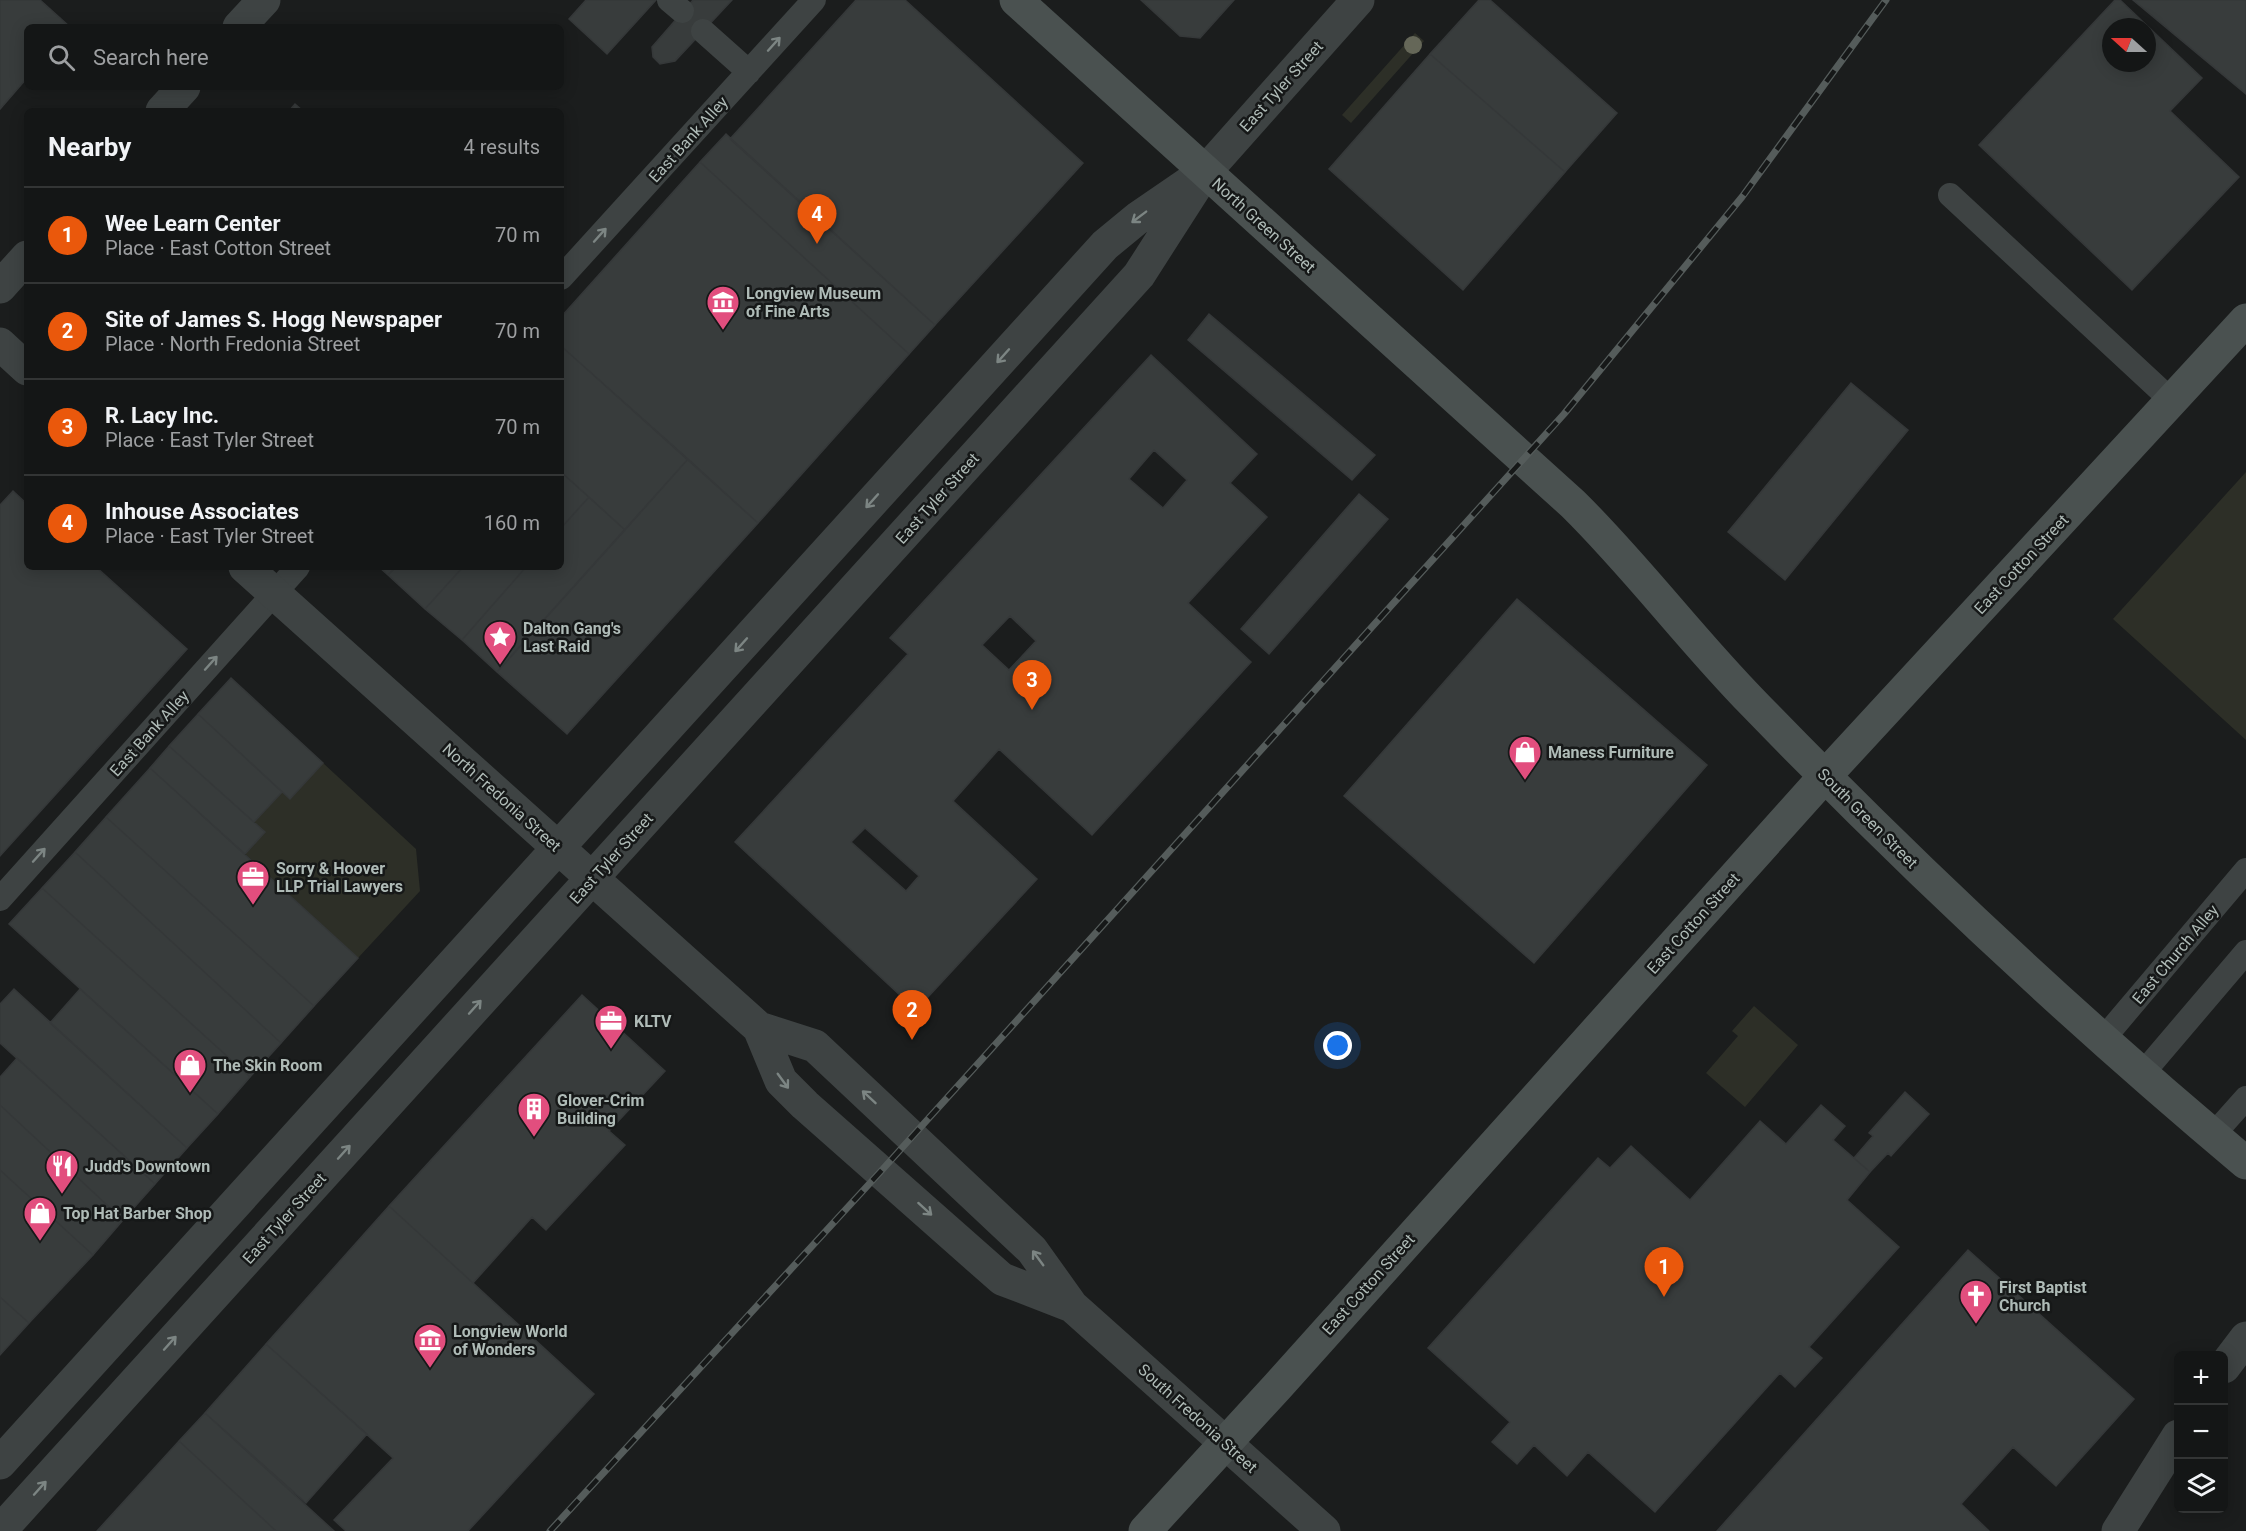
<!DOCTYPE html>
<meta charset="utf-8">
<style>
:root{--surface:#141616;--page:#212323;--text:#f1f3f6;--muted:#9d9fa1;--line:#333535;--accent:#ea580c}
body{margin:0;font-family:Roboto,sans-serif;background:var(--page);color:var(--text)}
.controls{position:absolute;right:18px;bottom:18px;display:grid;overflow:hidden;border-radius:9px;box-shadow:0 3px 15px #0003}
.controls button{width:54px;height:54px;display:grid;place-items:center;padding:0;border:0;border-bottom:2px solid var(--line);background:var(--surface);color:var(--text);font:30px sans-serif}
.compass{position:absolute;left:2102px;top:18px;width:54px;height:54px;border-radius:50%;background:var(--surface);box-shadow:0 3px 15px #0003;rotate:291deg}
.you{position:absolute;left:1338px;top:1046px;width:21px;height:21px;margin:-15px;border:4px solid #fff;border-radius:50%;background:#1a73e8;box-shadow:0 0 0 9px #1a73e833}
.badge{display:grid;place-items:center;width:39px;height:39px;border-radius:50%;background:var(--accent);color:#fff;font-size:20px;font-weight:700}
.pin{position:absolute;translate:-50% -50px;filter:drop-shadow(0 2px 3px #0008)}
.pin::after{content:'';position:absolute;top:32px;width:21px;height:18px;background:inherit;clip-path:polygon(0 0,100% 0,50% 100%)}
.list{margin:0;padding:0;list-style:none}
h2{display:flex;justify-content:space-between;align-items:center;height:78px;margin:0;padding:0 24px;font-size:26px}
h2 small{font-size:20px;font-weight:400;color:var(--muted)}
.list li{display:grid;grid-template-columns:39px 1fr auto;gap:18px;align-items:center;box-sizing:border-box;height:96px;padding:0 24px;border-top:2px solid var(--line)}
.list b{display:block;font-size:22px;white-space:nowrap}
.list p{margin:0;font-size:20px;white-space:nowrap;color:var(--muted)}
.list em{font-size:20px;font-style:normal;color:var(--muted)}
.icon{flex:none;width:33px;height:33px;fill:none;stroke:currentColor;stroke-width:2;stroke-linecap:round;stroke-linejoin:round}
.map{position:relative;flex:none;width:2246px;height:1531px;overflow:hidden}
.search{position:absolute;background:var(--surface);box-shadow:0 3px 15px #0003;left:24px;top:24px;width:540px;height:66px;display:flex;align-items:center;gap:15px;box-sizing:border-box;padding:0 21px;border-radius:9px;color:var(--muted);font-size:22px}
.panel{position:absolute;background:var(--surface);box-shadow:0 3px 15px #0003;left:24px;top:108px;width:540px;height:462px;border-radius:9px}
.map>svg:first-child{display:block}
.green{fill:#2d2f27}
.building{fill:#383c3c;stroke:#353839;stroke-width:1.5;fill-rule:evenodd}
.lines{fill:none;stroke-linecap:round;stroke-linejoin:round}
.lane{stroke:#3e4343;stroke-width:24}
.street{stroke:#3e4343;stroke-width:33}
.secondary{stroke:#4a5150;stroke-width:33}
.rail-casing{stroke:#555c5b;stroke-width:7}
.rail{stroke:#161818;stroke-width:4.5;stroke-dasharray:14;stroke-linecap:butt}
.tree{fill:#656758}
.oneway{stroke:#7c8583}
.labels{text-anchor:middle;stroke-width:5;stroke-linejoin:round;paint-order:stroke}
.street-label{font-size:16px;fill:#afbbb7;stroke:#161818}
.poi-label{font-size:16px;font-weight:bold;fill:#afbbb7;stroke:#161818;text-anchor:start}
</style>
<div class="map">
<svg width="2246" height="1531" viewBox="0 0 2246 1531">
<rect width="100%" height="100%" fill="#1b1d1d"/>
<!-- green -->
<path class="green" d="M1415 33 1424 41 1351 123 1342 115Z
M2246 472V740L2113 619Z
M323 763 416 849 420 891 358 958 245 854 265 832 254 822 282 792 290 799Z
M1754 1006 1798 1045 1745 1107 1706 1073 1738 1036 1732 1031Z"/>
<!-- building -->
<path class="building" d="M0 0H40L70 27H27V78L0 109Z
M586 0H656L607 54 569 19Z
M693 0H732L675 61 660 64 653 57 652 47Z
M856 0H905L1083 163 935 325 730 139Z
M1141 0H1234L1200 38 1180 36Z
M1479 0H1490L1617 113 1565 172 1430 54Z
M2115 0H2120L2202 78 2170 111 2239 177 2132 290 1979 145ZM2111 27H2147V63H2111Z
M2133 0H2246V94Z
M1430 54 1565 172 1463 290 1329 169Z
M295 104 303 111H289Z
M726 134 935 325 909 354 700 162Z
M700 162 909 354 758 523 561 346V317Z
M1209 314 1375 455 1352 480 1188 340Z
M561 346 688 459 625 530 561 472Z
M1151 355 1257 454 1230 483 1267 517 1188 603 1251 662 1092 835 999 749 953 801 1037 879 916 1010 735 842 908 654 890 638ZM1154 450 1187 480 1163 508 1129 479ZM1010 616 1036 641 1009 670 982 645ZM865 828 919 876 906 891 851 842Z
M1851 383 1908 430 1785 580 1728 532Z
M688 459 758 523 567 734 497 672Z
M561 472 589 497 561 528Z
M13 491 27 504V567H96L187 649 0 856V505Z
M1359 494 1388 519 1269 654 1241 629Z
M589 497 625 530 497 672 462 640 526 567H561V528Z
M379 567H396L388 575Z
M396 567H463L425 609 388 575Z
M463 567H526L462 640 425 609Z
M1517 599 1707 765 1534 963 1344 796Z
M231 678 323 763 290 799 198 714Z
M198 714 282 792 254 822 169 746Z
M169 746 265 832 245 854 150 768Z
M150 768 358 958 314 1006 106 817Z
M106 817 314 1006 281 1043 75 852Z
M75 852 281 1043 250 1077 42 888Z
M42 888 250 1077 218 1114 9 924Z
M14 989 187 1148 155 1184 0 1043V1004Z
M80 989 218 1114 187 1148 50 1023Z
M582 995 665 1071 609 1131 625 1145 546 1230 532 1217 473 1283 389 1206Z
M17 1058 155 1184 123 1220 0 1105V1077Z
M1905 1092 1929 1114 1891 1156 1888 1153 1870 1172 1854 1158 1873 1136 1869 1133Z
M0 1105 123 1220 93 1255 0 1170Z
M1821 1105 1845 1126 1833 1140 1870 1172 1847 1200 1899 1247 1809 1347 1822 1358 1795 1387 1780 1373 1655 1512 1588 1452 1567 1476 1534 1445 1517 1464 1492 1442 1510 1422 1428 1348 1598 1158 1610 1168 1631 1146 1690 1200 1760 1121 1786 1144Z
M0 1170 93 1255 29 1323 0 1297Z
M389 1206 594 1394 468 1531H346L334 1520 393 1458 266 1344Z
M1968 1250 2134 1399 2056 1486 2013 1447 1961 1504 1989 1531H1717Z
M0 1297 29 1323 0 1355Z
M266 1344 367 1434 306 1503 205 1413Z
M205 1413 334 1531H276L179 1441Z
M179 1441 276 1531H97Z"/>
<g class="lines">
<!-- lane -->
<path class="lane" d="M669 0 682 11
M703 31 749 72
M1950 195 2172 401
M561 278 814 0
M0 899 298 567
M2104 1038 2246 870
M2143 1073 2246 952
M2213 1135 2246 1098"/>
<!-- street -->
<path class="street" d="M239 27 264 0
M162 111 184 87
M0 287 27 257
M0 344 27 369
M245 567 759 1028 815 1046 1032 1250 1072 1306 1324 1531
M759 1028 781 1081 805 1105 1002 1279 1072 1306
M2224 1367 2246 1338
M0 1463 1105 245 1139 217 1193 180
M0 1531 1139 275 1205 172 1358 0
M2118 1531 2178 1436"/>
<!-- secondary -->
<path class="secondary" d="M1016 0 1573 504C1637 567 1691 640 1754 704 1910 865 2074 1019 2246 1163
M1145 1531 1277 1387 1825 776 2246 320"/>
<!-- rail casing -->
<g class="rail-casing">
<path id="rail" d="M550 1531 882 1170 1564 414 1742 197 1886 0"/>
</g>
<!-- rail -->
<use href="#rail" class="rail"/>
</g>
<!-- trees -->
<circle class="tree" cx="1413" cy="45" r="9"/>
<!-- one-way arrows -->
<defs><path id="oneway-shaft" d="M-6 0H5M1.5-3L5.5 0L1.5 3" fill="none" stroke-width="1.6" stroke-linecap="round" stroke-linejoin="round" transform="scale(1.5)"/></defs>
<g class="oneway">
<use href="#oneway-shaft" transform="translate(774 44) rotate(-48)"/>
<use href="#oneway-shaft" transform="translate(1139 217) rotate(143)"/>
<use href="#oneway-shaft" transform="translate(600 235) rotate(-48)"/>
<use href="#oneway-shaft" transform="translate(1003 356) rotate(132)"/>
<use href="#oneway-shaft" transform="translate(872 501) rotate(132)"/>
<use href="#oneway-shaft" transform="translate(741 645) rotate(132)"/>
<use href="#oneway-shaft" transform="translate(211 663) rotate(-48)"/>
<use href="#oneway-shaft" transform="translate(39 855) rotate(-48)"/>
<use href="#oneway-shaft" transform="translate(475 1007) rotate(-48)"/>
<use href="#oneway-shaft" transform="translate(783 1081) rotate(54)"/>
<use href="#oneway-shaft" transform="translate(869 1097) rotate(-137)"/>
<use href="#oneway-shaft" transform="translate(344 1152) rotate(-48)"/>
<use href="#oneway-shaft" transform="translate(925 1209) rotate(42)"/>
<use href="#oneway-shaft" transform="translate(1038 1258) rotate(-126)"/>
<use href="#oneway-shaft" transform="translate(170 1343) rotate(-48)"/>
<use href="#oneway-shaft" transform="translate(40 1488) rotate(-48)"/>
</g>
<!-- icons -->
<defs>
<g id="museum-pin" transform="scale(1.725)"><path d="M0 17L-7.5 6A9.5 9.5 0 1 1 7.5 6Z" fill="#e24e7e" stroke="#161818"/><path d="M0-6L6-3V-2H-6V-3ZM-5-1h2V3h-2ZM-1-1h2V3h-2ZM3-1h2V3H3ZM-6 4H6V6H-6Z" fill="#fff"/></g>
<g id="sight-pin" transform="scale(1.725)"><path d="M0 17L-7.5 6A9.5 9.5 0 1 1 7.5 6Z" fill="#e24e7e" stroke="#161818"/><path d="M0-6L1.8-2.2L6-1.7L2.9 1.2L3.7 5.4L0 3.3L-3.7 5.4L-2.9 1.2L-6-1.7L-1.8-2.2Z" fill="#fff"/></g>
<g id="shop-pin" transform="scale(1.725)"><path d="M0 17L-7.5 6A9.5 9.5 0 1 1 7.5 6Z" fill="#e24e7e" stroke="#161818"/><path d="M-5-2.5h2.3a2.7 3.5 0 0 1 5.4 0H5L5.5 6h-11ZM-1.5-2.5h3a1.5 2.3 0 0 0-3 0Z" fill="#fff"/></g>
<g id="office-pin" transform="scale(1.725)"><path d="M0 17L-7.5 6A9.5 9.5 0 1 1 7.5 6Z" fill="#e24e7e" stroke="#161818"/><path d="M-6-3h4V-5.5h4V-3h4V5H-6ZM-1-4.5V-3h2v-1.5ZM-6 0V1H6V0Z" fill="#fff"/></g>
<g id="building-pin" transform="scale(1.725)"><path d="M0 17L-7.5 6A9.5 9.5 0 1 1 7.5 6Z" fill="#e24e7e" stroke="#161818"/><path d="M-4-6H4V6H1V3H-1V6H-4ZM-2.5-4.3h1.7v1.8h-1.7ZM.8-4.3h1.7v1.8H.8ZM-2.5-1h1.7V.8h-1.7ZM.8-1h1.7V.8H.8Z" fill="#fff"/></g>
<g id="restaurant-pin" transform="scale(1.725)"><path d="M0 17L-7.5 6A9.5 9.5 0 1 1 7.5 6Z" fill="#e24e7e" stroke="#161818"/><path d="M-5-6h1v4h1v-4h1v4h1v-4h1v5L-1.5 .5V6h-2V.5L-5-1ZM5-6V6H3V1.5H1.5Q1.5-4 5-6Z" fill="#fff"/></g>
<g id="church-pin" transform="scale(1.725)"><path d="M0 17L-7.5 6A9.5 9.5 0 1 1 7.5 6Z" fill="#e24e7e" stroke="#161818"/><path d="M-1.2-6h2.4v3.5h3.3v2.4h-3.3V6h-2.4V-.1h-3.3v-2.4h3.3Z" fill="#fff"/></g>
</defs>
<g fill-rule="evenodd">
<use href="#museum-pin" x="723" y="302"/>
<use href="#sight-pin" x="500" y="637"/>
<use href="#shop-pin" x="1525" y="752"/>
<use href="#office-pin" x="253" y="877"/>
<use href="#office-pin" x="611" y="1021"/>
<use href="#shop-pin" x="190" y="1065"/>
<use href="#building-pin" x="534" y="1109"/>
<use href="#restaurant-pin" x="62" y="1166"/>
<use href="#shop-pin" x="40" y="1213"/>
<use href="#church-pin" x="1976" y="1296"/>
<use href="#museum-pin" x="430" y="1340"/>
</g>
<g class="labels">
<!-- street labels -->
<g class="street-label">
<text transform="translate(1281 86) rotate(-48)" y="6">East Tyler Street</text>
<text transform="translate(688 139) rotate(-48)" y="6">East Bank Alley</text>
<text transform="translate(1264 225) rotate(42)" y="6">North Green Street</text>
<text transform="translate(937 498) rotate(-48)" y="6">East Tyler Street</text>
<text transform="translate(2021 564) rotate(-47)" y="6">East Cotton Street</text>
<text transform="translate(149 733) rotate(-48)" y="6">East Bank Alley</text>
<text transform="translate(502 797) rotate(42)" y="6">North Fredonia Street</text>
<text transform="translate(1868 818) rotate(45)" y="6">South Green Street</text>
<text transform="translate(611 858) rotate(-48)" y="6">East Tyler Street</text>
<text transform="translate(1693 923) rotate(-48)" y="6">East Cotton Street</text>
<text transform="translate(2175 954) rotate(-50)" y="6">East Church Alley</text>
<text transform="translate(284 1218) rotate(-48)" y="6">East Tyler Street</text>
<text transform="translate(1368 1284) rotate(-48)" y="6">East Cotton Street</text>
<text transform="translate(1198 1418) rotate(42)" y="6">South Fredonia Street</text>
</g>
<!-- poi labels -->
<g class="poi-label">
<text x="746" y="299">Longview Museum<tspan x="746" dy="18">of Fine Arts</tspan></text>
<text x="523" y="634">Dalton Gang's<tspan x="523" dy="18">Last Raid</tspan></text>
<text x="1548" y="758">Maness Furniture</text>
<text x="276" y="874">Sorry &amp; Hoover<tspan x="276" dy="18">LLP Trial Lawyers</tspan></text>
<text x="634" y="1027">KLTV</text>
<text x="213" y="1071">The Skin Room</text>
<text x="557" y="1106">Glover-Crim<tspan x="557" dy="18">Building</tspan></text>
<text x="85" y="1172">Judd's Downtown</text>
<text x="63" y="1219">Top Hat Barber Shop</text>
<text x="1999" y="1293">First Baptist<tspan x="1999" dy="18">Church</tspan></text>
<text x="453" y="1337">Longview World<tspan x="453" dy="18">of Wonders</tspan></text>
</g>
</g>
</svg>
<div class="controls">
<button>+</button>
<button>−</button>
<button><svg class="icon" aria-label="layers" viewBox="0 0 24 24"><path d="M12 4l9 5-9 5-9-5zM3 14l9 5 9-5"/></svg></button>
</div>
<svg class="compass" viewBox="-18 -18 36 36"><path d="M0-13l5 13h-10z" fill="#e53935"/><path d="M0 13l5-13h-10z" fill="#9d9fa1"/></svg>
<div class="you"></div>
<div class="pin badge" style="left:1664px;top:1297px">1</div>
<div class="pin badge" style="left:912px;top:1040px">2</div>
<div class="pin badge" style="left:1032px;top:710px">3</div>
<div class="pin badge" style="left:817px;top:244px">4</div>
<div class="search"><svg class="icon" aria-label="search" viewBox="0 0 24 24"><circle cx="10" cy="10" r="6"/><path d="M15 15l6 6"/></svg>Search here</div>
<section class="panel">
<h2>Nearby<small>4 results</small></h2>
<ul class="list">
<li><span class="badge">1</span><div><b>Wee Learn Center</b><p>Place · East Cotton Street</p></div><em>70 m</em></li>
<li><span class="badge">2</span><div><b>Site of James S. Hogg Newspaper</b><p>Place · North Fredonia Street</p></div><em>70 m</em></li>
<li><span class="badge">3</span><div><b>R. Lacy Inc.</b><p>Place · East Tyler Street</p></div><em>70 m</em></li>
<li><span class="badge">4</span><div><b>Inhouse Associates</b><p>Place · East Tyler Street</p></div><em>160 m</em></li>
</ul>
</section>
</div>
